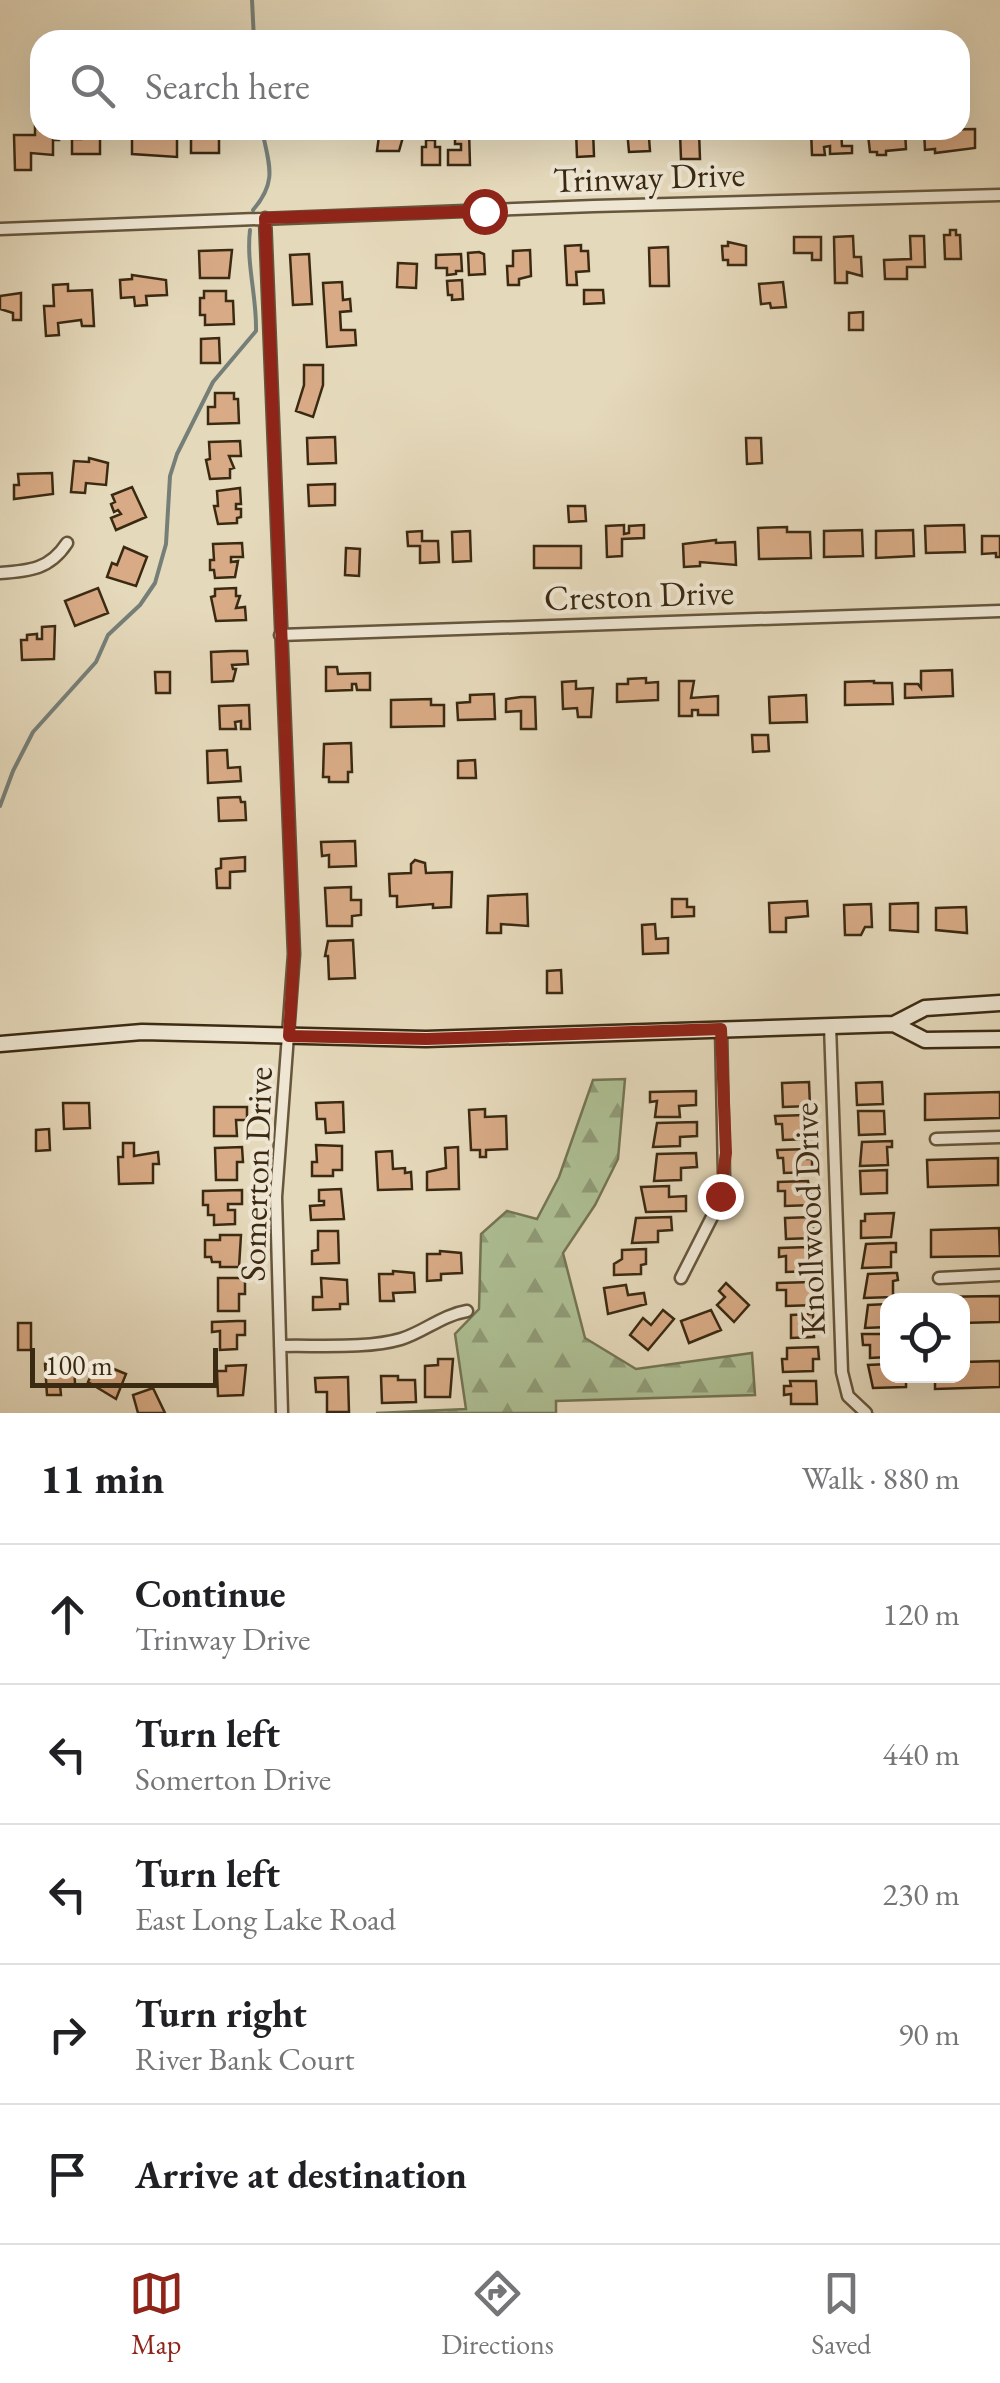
<!DOCTYPE html>
<meta charset="utf-8">
<style>
:root{--surface:#fff;--page:#f6f6f6;--text:#202124;--muted:#757577;--line:#e0e0e0;--accent:#8f2418}
body{margin:0;font-family:"EB Garamond",serif;background:var(--page);color:var(--text)}
.controls{position:absolute;right:30px;bottom:30px;display:grid;overflow:hidden;border-radius:20px;box-shadow:0 10px 40px #0002}
.controls button{width:90px;height:90px;display:grid;place-items:center;padding:0;border:0;border-bottom:2px solid var(--line);background:var(--surface);color:var(--text);font:50px sans-serif}
.scale{position:absolute;left:30px;bottom:25px;width:188px;box-sizing:border-box;padding-left:10px;border:5px solid #3b2a12;border-top:0;font-size:28px;line-height:35px;white-space:nowrap;color:#3b2a12;-webkit-text-stroke:8px #eee6d3;paint-order:stroke}
.stop{position:absolute;width:30px;height:30px;margin:-22px;border:8px solid #8f2418;border-radius:50%;background:#fff}
.stop.end{background:#8f2418;border-color:#fff;box-shadow:0 2px 10px #0008}
.list{margin:0;padding:0;list-style:none}
h2{display:flex;justify-content:space-between;align-items:center;height:130px;margin:0;padding:0 40px;font-size:42px}
h2 small{font-size:32px;font-weight:400;color:var(--muted)}
.list li{display:grid;grid-template-columns:65px 1fr auto;gap:30px;align-items:center;box-sizing:border-box;height:140px;padding:0 40px;border-top:2px solid var(--line)}
.list b{display:block;font-size:38px;white-space:nowrap}
.list p{margin:0;font-size:32px;white-space:nowrap;color:var(--muted)}
.list em{font-size:32px;font-style:normal;color:var(--muted)}
.icon{flex:none;width:55px;height:55px;fill:none;stroke:currentColor;stroke-width:2;stroke-linecap:round;stroke-linejoin:round}
.map{position:relative;flex:none;width:1000px;height:1413px;overflow:hidden}
.search{position:absolute;background:var(--surface);box-shadow:0 10px 40px #0002;left:30px;right:30px;top:30px;height:110px;display:flex;align-items:center;gap:25px;box-sizing:border-box;padding:0 35px;border-radius:30px;color:var(--muted);font-size:38px}
.sheet{height:830px;background:var(--surface)}
nav{display:flex;justify-content:space-around;align-items:center;box-sizing:border-box;height:140px;border-top:2px solid var(--line);background:var(--surface);font-size:28px;color:var(--muted)}
nav a{display:grid;justify-items:center;gap:5px}
nav .on{color:var(--accent)}
.map>svg:first-child{display:block}
.forest{fill:url(#forest-firs);stroke:#747554;stroke-width:2.5}
.lines{fill:none;stroke-linecap:round;stroke-linejoin:round}
.stream{stroke:#757f78;stroke-width:4}
.building{fill:#d8ab86;stroke:#3b2a12;stroke-width:2.5}
.street-casing{stroke:#66563c;stroke-width:15}
.secondary-casing{stroke:#3b2a12;stroke-width:19}
.street{stroke:#eee6d3;stroke-width:10}
.secondary{stroke:#eee6d3;stroke-width:14}
.route{stroke:#8f2418;stroke-width:12}
.labels{text-anchor:middle;stroke-width:8;stroke-linejoin:round;paint-order:stroke}
.street-label{font-size:35px;fill:#3b2a12;stroke:#eee6d3}
</style>
<div class="map">
<svg width="1000" height="1413" viewBox="0 0 1000 1413">
<defs>
<pattern id="forest-firs" width="22" height="20" patternUnits="userSpaceOnUse" patternTransform="scale(2.5)"><rect width="22" height="20" fill="#aec095"/><path d="M5 1l3.5 6h-7zM16 11l3.5 6h-7z" fill="#8f9c78"/></pattern>
</defs>
<rect width="100%" height="100%" fill="#e5d9bb"/>
<filter id="stains"><feTurbulence type="fractalNoise" baseFrequency=".002" numOctaves="4"/><feColorMatrix values="0 0 0 0 .2 0 0 0 0 .09 0 0 0 0 .02 0 0 0 .5 -.17"/></filter>
<radialGradient id="worn" r=".72"><stop offset=".6" stop-color="#630" stop-opacity="0"/><stop offset="1" stop-color="#630" stop-opacity=".3"/></radialGradient>
<!-- forest -->
<path class="forest" d="M625 1079 618 1159 595 1205 563 1253 585 1338 636 1369 752 1353 755 1395 556 1401V1413H376L466 1409 455 1334 479 1309 481 1234 507 1211 537 1219 559 1177 593 1080Z"/>
<g class="lines">
<!-- stream -->
<path class="stream" d="M252 0 254 40
M253 210C278 181 269 165 262 130
M0 806 13 771 33 732 96 662 108 635 140 605 155 583 166 544 170 476 177 454 213 382 256 331C257 297 246 264 250 230"/>
</g>
<!-- building -->
<path class="building" d="M35 126H40V130H58L59 140H53V155L31 153V170H15L14 135H35Z
M975 129V148L935 153V149L925 150 924 130Z
M132 130H147V136L177 135V157L132 154Z
M387 130H405L399 151H377L379 136 386 137Z
M455 130H469L470 165H448V150H461V144H455Z
M576 130H593L594 156 577 157Z
M627 130H663V137L649 138 650 151 629 152Z
M811 130H841L842 146H852V153L830 154V146L824 147 825 155H812Z
M890 130H905L906 149 886 151V155H877V152H870L868 135 890 133Z
M201 132H210V138H219V153H191V139L201 138Z
M699 132 700 159H681L680 133Z
M81 134 100 138V154H72V139H81Z
M426 140H435V147H440V165H422V147H426Z
M950 230H956V235H960L961 259H945L944 235H950Z
M853 236 854 257H861L862 276 847 272V283H835L834 237Z
M910 236H924L925 267H907V279H885L884 260 911 259Z
M794 237H821V260H812V253H794Z
M728 242 746 246V265H728V260H723L722 246H728Z
M581 245V251H588L589 271 576 272 577 285H567L565 246Z
M668 247 669 286H650L649 248Z
M229 250H232L229 278H200L199 251Z
M530 250 531 276 519 279V285H508L507 266H513V251Z
M479 252 484 254 485 274 469 275 468 253Z
M309 254 312 304 293 305 290 255Z
M461 254 462 271H456V274L447 275V268H436V255Z
M398 263 417 264 416 288 397 287Z
M132 275 166 280 167 295 146 296 147 305 135 306 134 297 121 298 120 280 132 279Z
M462 280 463 299 452 300V295H448L447 281Z
M342 282 343 300 350 299 351 311 340 312 341 330H355L356 345 327 347 323 283Z
M783 282 786 307 771 308 770 303 761 304 759 284Z
M68 284V291L92 290 94 326H82L81 320 58 323 59 335 46 336 44 306H54L53 285Z
M584 290H603L604 303 584 304Z
M204 291H226V301H233L234 324 205 325V315H200V298H204Z
M21 293V320H13V313L0 309V296Z
M863 312V330H849V313Z
M219 338 220 363H201V339Z
M304 365H323V385L313 417 296 411 304 385Z
M215 393H234V399H238L239 423 208 424V407H215Z
M335 437 336 463 308 464 307 438Z
M746 438H761L762 463 747 464Z
M240 441 241 456H229L234 468 230 469V478L210 479 206 460 210 459 209 442Z
M89 458 108 463 106 485 86 483 85 493 71 492 74 461 89 462Z
M52 473 53 494 14 499V485H19L18 474Z
M335 484V505L309 506 308 485Z
M132 487 146 517 116 530 111 518 121 514 118 510 114 512 111 504 115 502 112 495Z
M240 488 241 504H236V509H241V517L237 518V523L218 524 214 506H218L217 491Z
M568 506H585L586 521 569 522Z
M624 525V534L629 533V526L644 525V538L622 539V556L607 557 606 526Z
M964 525 965 552 926 553 925 526Z
M787 527V532H810L811 558 759 559 758 528Z
M862 530 863 556 824 557V531Z
M913 530 914 556 876 558V531Z
M422 531V541H438L439 562 420 563V546H408L407 532Z
M470 531 471 561 453 562 452 532Z
M982 536H1000V557H996V553L982 554Z
M716 540V543L735 542 736 565 700 562V566L684 567 683 544Z
M242 543 243 557H231V562L238 561 235 577 215 578 214 570H210V560H214L213 544Z
M534 546H581V568H534Z
M124 547 147 557 136 586 107 577 112 563 117 565Z
M346 548 360 549 359 576 345 575Z
M98 588 108 613 75 626 65 601Z
M236 588V596H240L236 608 245 607 246 620 216 621 211 597 215 596V589Z
M55 626 54 659 22 660 21 640H27V635L37 634V639H42V627Z
M232 651H247L248 664 232 665 233 669H236L233 681 212 682 211 652Z
M326 667H337L338 674 370 673V690H357L356 684H352V690L326 691Z
M952 670 953 696 905 698V684H918L921 688V671Z
M155 672H170V693H156Z
M646 678V683L658 682V700L617 702V684H628V679Z
M576 681V689L593 688 591 717H578L577 708 563 709 562 682Z
M679 681H694L691 698 718 696V715H698V710H692V716H679Z
M874 681V683H892L893 704 845 705V682Z
M494 694 495 719 458 720 457 703 470 702V695Z
M806 695 807 722 770 723 769 697Z
M521 697H535L536 729H521V711L506 712V699Z
M431 699V705H444V726L391 727V700Z
M249 705 250 729H241V721L235 722 236 729H220L219 706Z
M752 735H768L769 751 753 752Z
M351 743 352 772H348V782H329V777H323L324 744Z
M227 750 228 768 240 767 241 781 208 783 207 751Z
M475 760 476 778H458V761Z
M240 797 241 802H245L246 820 219 821 218 798Z
M355 841 356 866 329 867V855L322 856 321 842Z
M245 857V871L230 872V888H217L216 869 221 868V859Z
M415 860 425 863 426 873 452 872 451 907 433 908V904L397 907V896H390L389 874 411 873V864Z
M351 887V900H361V915L352 916V926H327L325 888Z
M527 894 528 926 501 924V933H487L488 896Z
M672 899H687V907H694V916L672 917Z
M807 901 808 916 786 918V932H770L769 903Z
M918 903V932L890 930V904Z
M871 904 872 927H865L861 935H845L844 905Z
M966 907 967 933 936 930V908Z
M655 924 656 939 668 938V953L643 954 642 925Z
M353 940 355 978 329 979 328 956H325L328 941Z
M561 970 562 993H547V971Z
M809 1082 810 1106 783 1107 782 1083Z
M882 1082 883 1104 857 1105 856 1083Z
M696 1091V1105L679 1106 680 1117H655L657 1101 650 1102V1092Z
M1000 1092V1118L925 1120V1094Z
M343 1102 344 1132 326 1133 325 1119H317L316 1103Z
M63 1103H89L90 1128 64 1129Z
M214 1107H247V1120H236L237 1136H214Z
M485 1109V1117L506 1116 507 1149 486 1150V1157H480V1150H471L469 1110Z
M858 1111H884L885 1134 859 1135Z
M806 1115 810 1139 783 1140 782 1124H776L775 1116Z
M697 1122V1136L680 1137V1146L653 1147 657 1123Z
M49 1129 50 1150 36 1151V1130Z
M892 1141V1147H887L888 1165 860 1166 862 1142Z
M123 1143H134V1156L158 1152 159 1164H153V1183L119 1184 118 1157H123Z
M316 1145 342 1146V1170H333V1176H312V1162H317Z
M242 1147 243 1162H237V1180H216L215 1148Z
M458 1147 459 1189 427 1190V1172L446 1168 445 1148Z
M807 1149V1159H812V1172L784 1173 783 1158H778L777 1150Z
M392 1151 393 1169 405 1168V1173L411 1172 412 1189 378 1190 376 1152Z
M696 1153 697 1167 681 1168V1180L654 1181 657 1154Z
M998 1158V1185L928 1187 927 1160Z
M887 1170V1193L861 1194 860 1171Z
M808 1181 813 1205 785 1206V1191H778V1182Z
M669 1186V1197L686 1196V1211L646 1212 641 1187Z
M341 1189 344 1219 311 1220 310 1206 324 1205V1201H319V1190Z
M242 1190V1204H228V1210H235V1224L214 1225V1215H208V1205H203V1191Z
M894 1213 891 1237 861 1238V1221H865V1214Z
M671 1217 672 1230 658 1231V1242L632 1243 636 1218Z
M813 1217V1238L786 1239 785 1218Z
M999 1228 1000 1256 931 1257V1230Z
M318 1231H338L339 1263 312 1264V1251L318 1250Z
M220 1235H241L239 1267H220V1262H212L211 1257H205V1240H220Z
M890 1243H896V1252H891V1267L862 1268 866 1244Z
M809 1247 814 1271 786 1272V1256L779 1257V1248Z
M646 1249V1264L641 1265V1274L614 1275V1264L622 1259V1250Z
M440 1251 461 1253 462 1273 441 1274V1280L427 1281V1254H440Z
M393 1271 414 1273 415 1292 393 1293 394 1301H380L379 1274H393Z
M892 1273H897L898 1280 893 1281V1297L864 1298 868 1274Z
M218 1278H245V1294H239V1311H218Z
M321 1278 347 1280 348 1304H340V1309L313 1310V1297H322Z
M812 1282 816 1305 786 1306V1290H777V1283Z
M726 1283 749 1305 734 1322 717 1305 725 1297 719 1291Z
M626 1285 628 1295 644 1293 646 1304 608 1314 604 1288Z
M1000 1296V1322L962 1323V1300H932V1297Z
M888 1304V1327L865 1328 868 1305Z
M663 1310 674 1319 648 1350 630 1335 643 1318 651 1325Z
M711 1310 721 1330 689 1343 681 1321Z
M813 1314 814 1337 791 1338V1315Z
M237 1321H245V1335H237V1349L220 1350V1331L212 1332V1322Z
M18 1323H31V1350H18Z
M862 1334H888V1357L870 1358V1345H863Z
M818 1347 819 1359H813V1371L783 1372 782 1359H787V1348Z
M438 1359H453L450 1397H425V1366L438 1365Z
M1000 1361V1387L935 1389V1376H962V1362Z
M74 1362 75 1384 60 1385 61 1395H47L45 1364Z
M97 1362 126 1374 116 1399 88 1382Z
M888 1364V1376L906 1378V1387L873 1388 868 1365Z
M246 1365 243 1395 218 1396 217 1371H226V1366Z
M381 1376H398V1380H415L416 1402 382 1403Z
M348 1377 349 1412H327V1392H316L315 1378Z
M790 1381H816L817 1404H791V1394L784 1395V1386H791Z
M153 1388 165 1413H138L133 1395Z"/>
<g class="lines">
<!-- street casing -->
<g class="street-casing">
<path id="street" d="M265 218 294 954 276 1197 282 1413
M0 229 594 206 1000 195
M0 573C30 571 50 569 67 543
M280 635 1000 611
M830 1025 842 1372 848 1396 866 1413
M936 1139 1000 1137
M681 1278 715 1211 724 1176 721 1029
M939 1278 1000 1275
M280 1346C316 1345 367 1349 401 1339 424 1332 442 1315 467 1311"/>
</g>
<!-- secondary casing -->
<g class="secondary-casing">
<path id="secondary" d="M894 1024 925 1040 1000 1039
M0 1044 142 1032 426 1039 894 1024 925 1008 1000 1003"/>
</g>
<!-- street -->
<use href="#street" class="street"/>
<!-- secondary -->
<use href="#secondary" class="secondary"/>
</g>
<g class="lines">
<!-- route -->
<path class="route" d="M484 211 265 218 294 954 289 1036 426 1039 721 1029 726 1153 720 1196"/>
</g>
<g class="labels">
<!-- street labels -->
<g class="street-label">
<text transform="translate(649 177) rotate(-2)" y="12">Trinway Drive</text>
<text transform="translate(639 595) rotate(-2)" y="12">Creston Drive</text>
<text transform="translate(256 1174) rotate(-88)" y="12">Somerton Drive</text>
<text transform="translate(809 1219) rotate(-92)" y="12">Knollwood Drive</text>
</g>
</g>
<rect width="100%" height="100%" filter="url(#stains)"/>
<rect width="100%" height="100%" fill="url(#worn)"/>
</svg>
<div class="controls">
<button><svg class="icon" aria-label="locate" viewBox="0 0 24 24"><circle cx="12" cy="12" r="6"/><path d="M12 2v4M12 18v4M2 12h4M18 12h4"/></svg></button>
</div>
<div class="scale">100 m</div>
<div class="stop" style="left:484px;top:211px"></div>
<div class="stop end" style="left:720px;top:1196px"></div>
<div class="search"><svg class="icon" aria-label="search" viewBox="0 0 24 24"><circle cx="10" cy="10" r="6"/><path d="M15 15l6 6"/></svg>Search here</div>
</div>
<section class="sheet">
<h2>11 min<small>Walk · 880 m</small></h2>
<ul class="list">
<li><svg class="icon" aria-label="ahead" viewBox="0 0 24 24"><path d="M12 20V5M6 11l6-6 6 6"/></svg><div><b>Continue</b><p>Trinway Drive</p></div><em>120 m</em></li>
<li><svg class="icon" aria-label="left" viewBox="0 0 24 24"><path d="M17 20v-9H6M10 6l-5 5 5 5"/></svg><div><b>Turn left</b><p>Somerton Drive</p></div><em>440 m</em></li>
<li><svg class="icon" aria-label="left" viewBox="0 0 24 24"><path d="M17 20v-9H6M10 6l-5 5 5 5"/></svg><div><b>Turn left</b><p>East Long Lake Road</p></div><em>230 m</em></li>
<li><svg class="icon" aria-label="right" viewBox="0 0 24 24"><path d="M7 20v-9h11M14 6l5 5-5 5"/></svg><div><b>Turn right</b><p>River Bank Court</p></div><em>90 m</em></li>
<li><svg class="icon" aria-label="arrive" viewBox="0 0 24 24"><path d="M6 21V4h12l-3 4 3 4H6"/></svg><div><b>Arrive at destination</b></div></li>
</ul>
</section>
<nav>
<a class="on"><svg class="icon" aria-label="map" viewBox="0 0 24 24"><path d="M3 6l6-2 6 2 6-2v14l-6 2-6-2-6 2zM9 4v14M15 6v14"/></svg>Map</a>
<a><svg class="icon" aria-label="directions" viewBox="0 0 24 24"><path d="M12 3l9 9-9 9-9-9zM9 14v-3h6M13 9l2 2-2 2"/></svg>Directions</a>
<a><svg class="icon" aria-label="saved" viewBox="0 0 24 24"><path d="M7 4h10v16l-5-4-5 4z"/></svg>Saved</a>
</nav>
